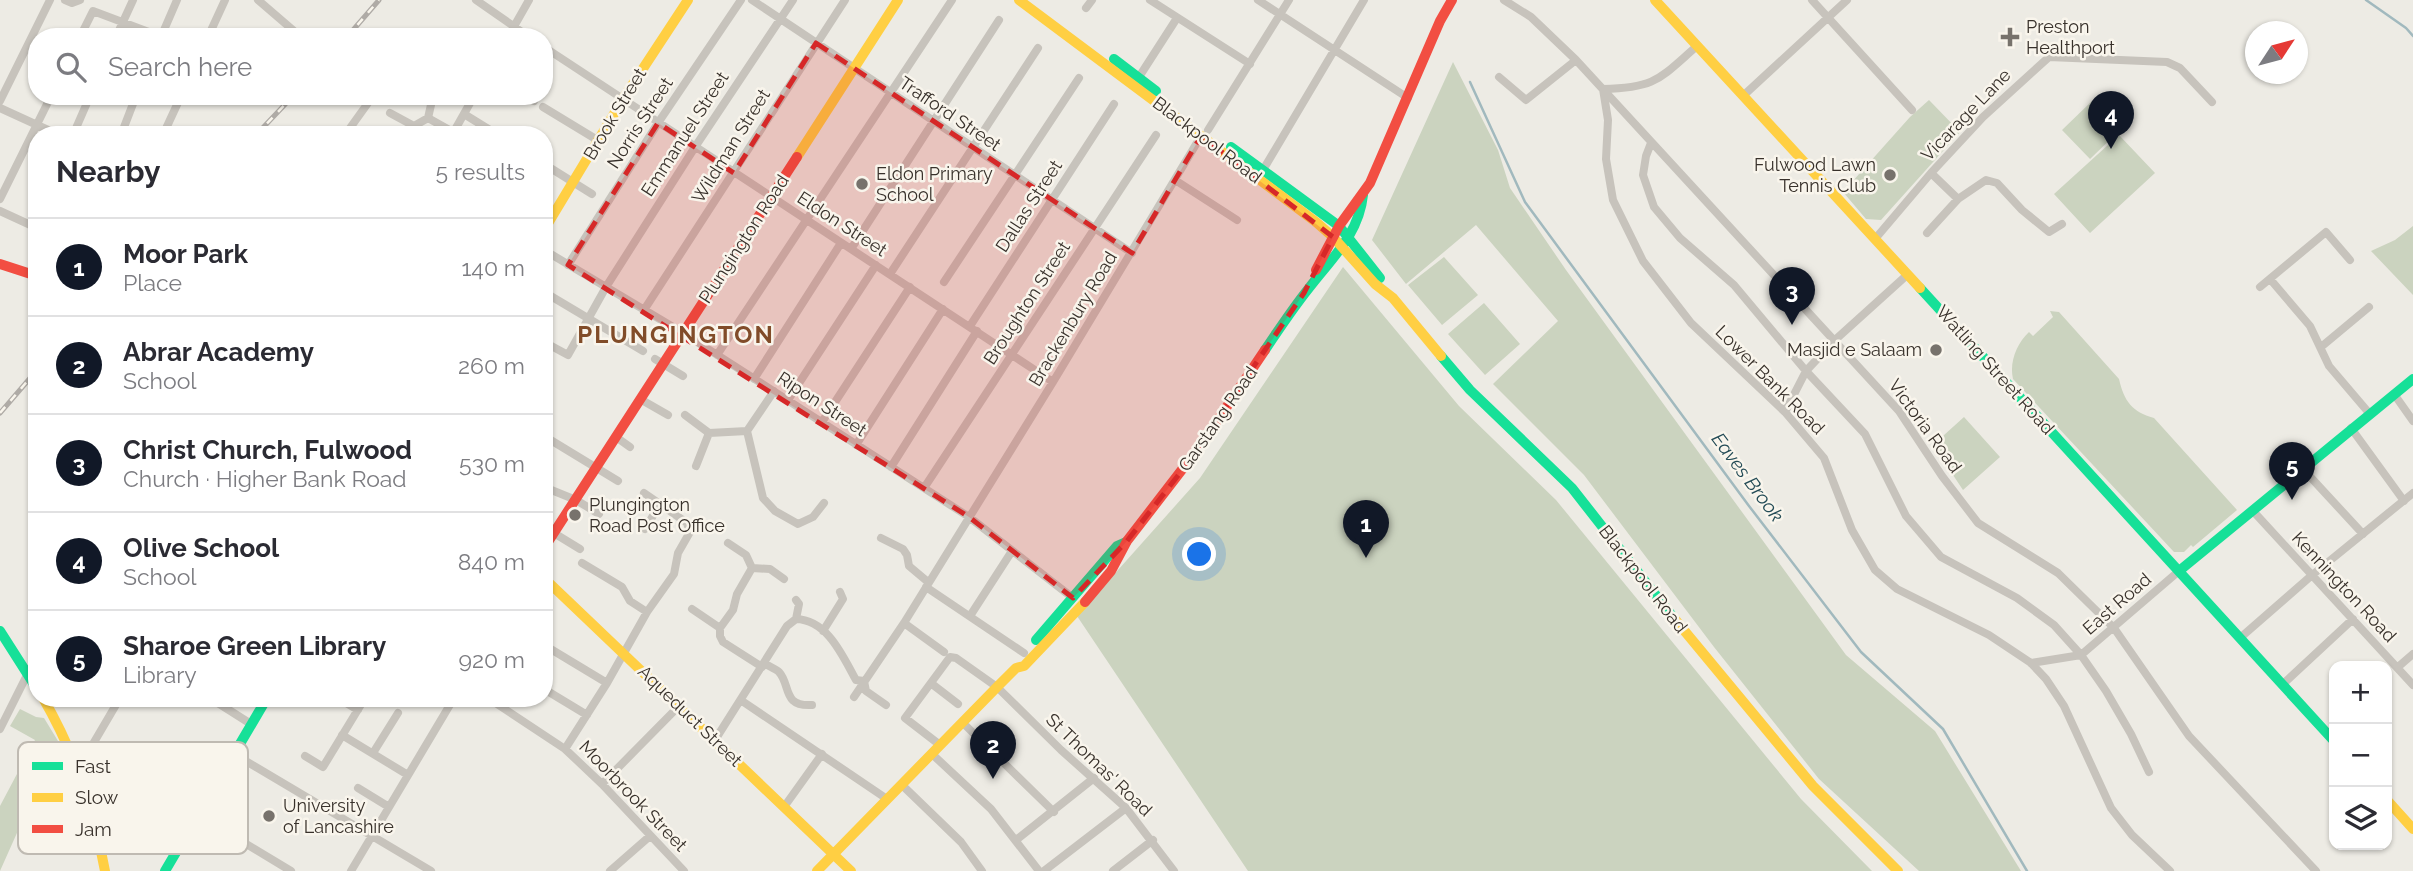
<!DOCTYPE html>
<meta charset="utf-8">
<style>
:root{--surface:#fff;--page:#f7f7f7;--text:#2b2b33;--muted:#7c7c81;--line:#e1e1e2;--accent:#111827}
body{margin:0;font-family:Raleway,sans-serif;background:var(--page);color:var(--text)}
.controls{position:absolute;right:21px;bottom:21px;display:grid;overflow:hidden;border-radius:14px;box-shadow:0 2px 5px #0004}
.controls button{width:63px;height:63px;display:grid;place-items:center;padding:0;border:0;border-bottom:2px solid var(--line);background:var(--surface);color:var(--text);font:35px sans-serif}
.compass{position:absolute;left:2245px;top:21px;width:63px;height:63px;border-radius:50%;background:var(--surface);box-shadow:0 2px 5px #0004;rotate:54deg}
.you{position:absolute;left:1200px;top:555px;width:24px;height:24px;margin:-18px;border:5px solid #fff;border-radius:50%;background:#1a73e8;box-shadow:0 0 0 10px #1a73e833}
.badge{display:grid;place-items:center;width:46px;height:46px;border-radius:50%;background:var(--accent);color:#fff;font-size:23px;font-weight:700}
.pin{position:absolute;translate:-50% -58px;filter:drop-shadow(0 2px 4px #0008)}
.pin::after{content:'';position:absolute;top:37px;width:24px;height:21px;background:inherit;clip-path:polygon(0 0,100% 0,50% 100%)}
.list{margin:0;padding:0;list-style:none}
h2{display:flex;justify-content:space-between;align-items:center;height:91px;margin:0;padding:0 28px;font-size:30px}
h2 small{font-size:23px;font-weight:400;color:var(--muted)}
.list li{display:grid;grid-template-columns:46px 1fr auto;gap:21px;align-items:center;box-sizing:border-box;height:98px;padding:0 28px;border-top:2px solid var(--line)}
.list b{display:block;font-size:26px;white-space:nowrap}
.list p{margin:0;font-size:23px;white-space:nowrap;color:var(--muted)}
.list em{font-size:23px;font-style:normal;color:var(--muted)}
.icon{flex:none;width:38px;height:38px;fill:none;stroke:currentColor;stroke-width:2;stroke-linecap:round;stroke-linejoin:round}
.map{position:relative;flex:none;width:2413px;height:871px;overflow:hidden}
.search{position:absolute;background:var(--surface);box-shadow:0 2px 5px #0004;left:28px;top:28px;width:525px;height:77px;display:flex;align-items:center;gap:18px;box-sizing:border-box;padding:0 24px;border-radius:28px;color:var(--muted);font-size:26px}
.panel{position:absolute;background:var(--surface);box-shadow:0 2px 5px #0004;left:28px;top:126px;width:525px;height:581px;border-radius:28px}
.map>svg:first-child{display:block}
.green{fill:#cbd3bf}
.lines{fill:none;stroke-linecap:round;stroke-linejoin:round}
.stream{stroke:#a1b9be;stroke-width:2.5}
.street{stroke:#c7c3bc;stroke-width:8}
.fast{stroke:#16e098;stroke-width:10}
.slow{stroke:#ffcf43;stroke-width:10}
.jam{stroke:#f24e42;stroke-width:10}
.rail-casing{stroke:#afaba6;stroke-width:5}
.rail{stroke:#f9f5ec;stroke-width:2.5;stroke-dasharray:8;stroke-linecap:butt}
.marked{fill:#d62828;fill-opacity:0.2;stroke:#d62828;stroke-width:5;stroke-dasharray:14 9;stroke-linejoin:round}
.poi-dot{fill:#77726c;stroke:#f9f5ec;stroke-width:2.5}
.labels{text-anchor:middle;stroke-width:5;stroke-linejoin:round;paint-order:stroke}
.poi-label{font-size:18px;fill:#38312b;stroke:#f9f5ec;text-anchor:start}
.street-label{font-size:18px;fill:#38312b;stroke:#f9f5ec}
.water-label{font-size:19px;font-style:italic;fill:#234b56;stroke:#f9f5ec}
.district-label{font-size:24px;font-weight:bold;letter-spacing:2px;fill:#814c29;stroke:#f9f5ec}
.key{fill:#f9f5ec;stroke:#bfbab2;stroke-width:2}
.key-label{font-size:19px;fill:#38312b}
</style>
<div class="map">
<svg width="2413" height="871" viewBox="0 0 2413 871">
<rect width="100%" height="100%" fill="#edebe4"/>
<!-- green -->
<path class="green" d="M1453 62 1498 150 1510 188 1566 270 1846 655 1935 731 2021 871H1919L1819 779 1714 647 1584 475 1493 384 1558 321 1476 225 1406 284 1372 240Z
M1929 100 1960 132 1881 220 1866 219 1843 192 1910 117Z
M2092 101 2120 130 2090 159 2062 130Z
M2119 135 2155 173 2090 233 2054 194Z
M2413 226V295L2371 251 2395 240Z
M1444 257 1478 295 1442 325 1408 285Z
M1343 267 1459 406 1556 500 1801 799 1872 871H1248L1077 616 1200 478Z
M1484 303 1520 344 1485 375 1448 334Z
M2050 311 2059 312 2119 379C2124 401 2132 412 2154 418L2237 510 2193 547 2191 545 2184 552H2174L2013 379C2009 362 2017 343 2029 332L2033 336 2053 317Z
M1964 417 2000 457 1963 490 1933 445Z
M20 709 36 717 44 718 58 741 0 871V806L35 740 10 726Z"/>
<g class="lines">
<!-- stream -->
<path class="stream" d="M2366 0 2406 28 2413 36
M1470 82 1525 202 1749 506 1861 652 1943 729 2027 871"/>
<!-- street -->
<path class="street" d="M65 0 72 3 80 0
M258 0 301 37
M476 0 529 37
M752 0 1132 253
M1150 0 1250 64
M1258 0 1408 98
M1504 0 1531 17 1576 60 1899 411 1942 476 1978 523 2058 573 2114 628 2189 736 2316 871
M1812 0 1912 110
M1086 8 1092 0
M80 37 93 11 162 37
M116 37 133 0
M161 37 177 0
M208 37 225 0
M508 37 529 0
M1697 46C1659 79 1656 88 1603 89L1608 120 1606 159 1613 200 1643 261 1691 323 1785 412 1824 458 1852 530 1875 570 1897 589 1989 635 2031 663 2046 679 2064 706 2111 808 2132 835 2170 871
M544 47 1053 382
M1139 77 1177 18
M1499 77 1526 100 1576 60
M1744 95 1847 0
M525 96 534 101
M0 101 50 0
M543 107 599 141
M0 108 59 135
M390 113 414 126 428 118 453 132
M464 114 498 135
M428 118 433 96
M1208 130 1289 0
M73 135 90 96
M121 135 136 96
M163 135 181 96
M345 135 368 103V96
M452 135 474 96
M1651 143 1646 156 1643 175 1654 207 1680 238 1734 285 1806 371 1865 434 1906 516 1941 557 2017 598 2054 625 2081 655 2106 691 2131 734 2149 772
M544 164 592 194
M1263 170 1364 0
M1175 180 1237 220
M0 199 51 96
M1958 199 1986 180 1997 183 2022 210 2049 232 2062 224
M0 211 37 228
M1927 233 1958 199 1931 173
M1875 239 1931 173 1983 117 2049 57 2167 62 2180 68 2212 102
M851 249 999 20
M544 250 683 333 969 517 1073 598
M568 265 658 123 741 0
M890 274 1038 48
M2270 279 2310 326 2329 366 2369 413
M944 282 1079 78
M2260 287 2326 232 2350 260
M544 292 643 351
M644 310 845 0
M970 326 1114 104
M544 342 568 355 606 287 695 147 793 0
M2321 347 2369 307
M717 355 952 0
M655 359 683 376
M754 379 841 243
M774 391 747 431 763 498 775 511 798 524 813 517 824 503
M2394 394 2413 421
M640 399 668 415
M788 400 876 265
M1785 412 1806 371 1835 340 1907 275
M685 415 709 433 747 431
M822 422 910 287
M2351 428 2404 501
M544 436 618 481
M616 437 630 447
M856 445 943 309
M696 466 709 433
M891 467 977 331
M2303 469 2363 534
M544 487 576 500 599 514
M924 488 1156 135
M644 493 660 504
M2253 511 2413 685
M544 527 580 549
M881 538 903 549 907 555 909 566 928 582
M728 543 746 555 752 568 770 569 784 579
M582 563 622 587 630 601 647 612
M752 568 737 594 733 610 720 628V636L723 642 762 667
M926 587 1024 653
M692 609 720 628
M970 616 1012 551
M796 619C828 620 843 657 856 680L864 681 866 691 886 705
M904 623 944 652
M823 631 843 599 840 592
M2240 638 2311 576 2413 493
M544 645 607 683
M544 660 550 649
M764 663C768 666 776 669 779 672 791 685 782 707 812 705
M2031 663 2081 655 2179 571
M2398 667 2413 654
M932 684 958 704
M2283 684 2353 619
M544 689 587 715
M854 697 904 623 1053 382 1201 136
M210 698 251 724
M338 698 358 710
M488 698 565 749 602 784 684 871
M742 701 887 799
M315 702 318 698
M963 723 1054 812
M0 729 27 675
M342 735 408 775
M715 740 787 626 796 619 799 604 796 600
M940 745 905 718 950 657 956 658 997 687 1061 750 1126 808 1174 871
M565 749 607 683 647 612 674 574 678 553 690 532 687 523 660 504 645 529
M373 753 398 713
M234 754 431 871
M932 754 991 809 1039 871
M99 755 291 871
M305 756 323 767 365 698
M76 757 90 749 120 698
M114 784 124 771
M602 784 679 706
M902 785 961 842 982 871
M358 788 389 807
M784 807 822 754
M1016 840 1094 778
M351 871 454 698
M610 871 650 836
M1044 871 1126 808
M1113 871 1153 840"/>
<!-- fast -->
<path class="fast" d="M1114 59 1156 91
M1231 147 1339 226 1380 278
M1920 288 2334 741
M1265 350C1279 329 1293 308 1309 288 1332 258 1359 234 1363 195
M1441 356 1470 390 1572 488 1673 617
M2179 571 2413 379
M0 631 37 689
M1036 640 1117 546 1126 542
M165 871 267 698"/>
<!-- slow -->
<path class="slow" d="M1019 0 1316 222 1333 237 1375 284 1393 298 1441 356
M1655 0 1920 288
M797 157 898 0
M544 230 623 99 688 0
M544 578 851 871
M1673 617 1813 786 1898 871
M43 698C75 753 94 809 105 871
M2387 800 2413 829
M817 871 997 687 1016 668 1024 666 1085 602"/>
<!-- jam -->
<path class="jam" d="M0 264 37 276
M1316 270 1339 226 1370 183 1440 21 1452 0
M544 548 797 157
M1085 602 1111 571 1127 541 1201 445 1265 350"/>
<!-- rail casing -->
<g class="rail-casing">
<path id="rail" d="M347 37 379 0
M256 135 293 96
M0 413 37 370"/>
</g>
<!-- rail -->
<use href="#rail" class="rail"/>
</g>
<!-- marked area -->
<path class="marked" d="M816 43 1132 253 1201 136 1333 237 1304 293 1187 464 1127 541 1073 598 969 517 568 265 658 123 734 173Z"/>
<!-- markers -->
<g class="poi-dot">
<path d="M2006.5 26.5h7v7h7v7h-7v7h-7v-7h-7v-7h7z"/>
<circle cx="1890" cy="175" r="7"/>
<circle cx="862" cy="184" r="7"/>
<circle cx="1936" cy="350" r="7"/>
<circle cx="575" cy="515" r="7"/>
<circle cx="269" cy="816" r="7"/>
</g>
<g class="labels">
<!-- poi labels -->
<g class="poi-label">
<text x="2026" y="33">Preston<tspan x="2026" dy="21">Healthport</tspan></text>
<text x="1876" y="171" text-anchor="end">Fulwood Lawn<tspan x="1876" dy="21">Tennis Club</tspan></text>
<text x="876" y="180">Eldon Primary<tspan x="876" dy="21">School</tspan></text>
<text x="1922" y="356" text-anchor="end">Masjid e Salaam</text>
<text x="589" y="511">Plungington<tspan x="589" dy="21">Road Post Office</tspan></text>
<text x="283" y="812">University<tspan x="283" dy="21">of Lancashire</tspan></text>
</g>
<!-- street labels -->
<g class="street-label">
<text transform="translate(615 114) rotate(-59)" y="6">Brook Street</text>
<text transform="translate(950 114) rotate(34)" y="6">Trafford Street</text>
<text transform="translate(1966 115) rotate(-46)" y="6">Vicarage Lane</text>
<text transform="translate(640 123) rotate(-57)" y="6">Norris Street</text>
<text transform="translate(685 134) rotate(-57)" y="6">Emmanuel Street</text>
<text transform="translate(1207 140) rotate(37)" y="6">Blackpool Road</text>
<text transform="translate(731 146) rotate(-58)" y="6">Wildman Street</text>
<text transform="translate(1029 206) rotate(-57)" y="6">Dallas Street</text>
<text transform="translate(842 224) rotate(33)" y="6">Eldon Street</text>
<text transform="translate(744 239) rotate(-57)" y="6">Plungington Road</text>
<text transform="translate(1027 303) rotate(-57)" y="6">Broughton Street</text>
<text transform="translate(1073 319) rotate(-59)" y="6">Brackenbury Road</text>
<text transform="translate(1995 370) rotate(48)" y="6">Watling Street Road</text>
<text transform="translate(1770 380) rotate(45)" y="6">Lower Bank Road</text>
<text transform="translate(822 404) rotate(33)" y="6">Ripon Street</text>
<text transform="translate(1218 419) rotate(-55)" y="6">Garstang Road</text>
<text transform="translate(1925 426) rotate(54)" y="6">Victoria Road</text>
<text transform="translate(1643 579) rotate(52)" y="6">Blackpool Road</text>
<text transform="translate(2344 587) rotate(47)" y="6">Kennington Road</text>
<text transform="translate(2117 604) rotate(-41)" y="6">East Road</text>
<text transform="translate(690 716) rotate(44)" y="6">Aqueduct Street</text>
<text transform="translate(1099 765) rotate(44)" y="6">St Thomas' Road</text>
<text transform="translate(633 796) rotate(46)" y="6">Moorbrook Street</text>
</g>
<!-- water labels -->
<g class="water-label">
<text transform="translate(1748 477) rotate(53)" y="7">Eaves Brook</text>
</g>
<!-- district labels -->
<g class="district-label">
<text x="676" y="343">PLUNGINGTON</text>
</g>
</g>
<!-- legend -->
<rect x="18" y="742" width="230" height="112" rx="10" class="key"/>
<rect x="32" y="762" width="31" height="8" fill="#16e098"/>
<rect x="32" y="793" width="31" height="9" fill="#ffcf43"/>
<rect x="32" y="825" width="31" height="8" fill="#f24e42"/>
<g class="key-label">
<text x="75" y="773">Fast</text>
<text x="75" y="804">Slow</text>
<text x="75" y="836">Jam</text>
</g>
</svg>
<div class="controls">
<button>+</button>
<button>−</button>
<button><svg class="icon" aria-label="layers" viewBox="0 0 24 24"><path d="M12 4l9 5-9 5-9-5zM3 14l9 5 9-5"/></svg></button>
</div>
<svg class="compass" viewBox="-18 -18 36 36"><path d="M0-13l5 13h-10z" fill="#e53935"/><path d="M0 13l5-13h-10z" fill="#7c7c81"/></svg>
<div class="you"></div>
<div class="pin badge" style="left:1366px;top:558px">1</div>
<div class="pin badge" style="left:993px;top:779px">2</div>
<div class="pin badge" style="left:1792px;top:325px">3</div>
<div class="pin badge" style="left:2111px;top:149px">4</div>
<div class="pin badge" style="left:2292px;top:500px">5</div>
<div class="search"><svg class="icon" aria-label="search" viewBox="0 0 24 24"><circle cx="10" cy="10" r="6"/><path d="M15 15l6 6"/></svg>Search here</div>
<section class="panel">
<h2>Nearby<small>5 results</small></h2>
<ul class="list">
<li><span class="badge">1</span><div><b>Moor Park</b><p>Place</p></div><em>140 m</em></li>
<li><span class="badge">2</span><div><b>Abrar Academy</b><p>School</p></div><em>260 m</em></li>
<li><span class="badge">3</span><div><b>Christ Church, Fulwood</b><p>Church · Higher Bank Road</p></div><em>530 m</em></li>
<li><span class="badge">4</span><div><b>Olive School</b><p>School</p></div><em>840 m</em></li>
<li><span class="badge">5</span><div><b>Sharoe Green Library</b><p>Library</p></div><em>920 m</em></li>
</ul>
</section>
</div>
